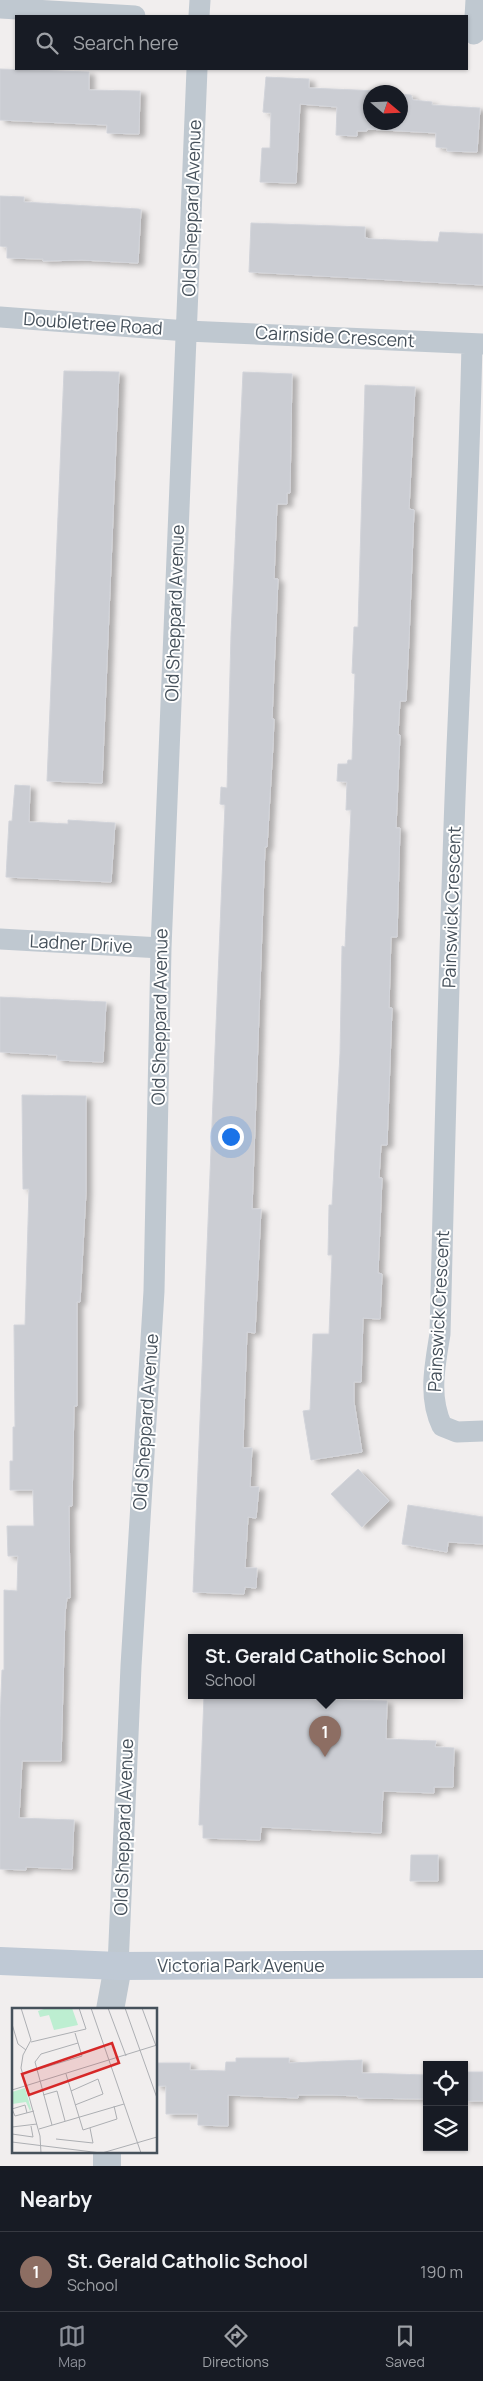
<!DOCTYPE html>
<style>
:root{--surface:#171b24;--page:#242831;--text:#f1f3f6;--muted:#9ea1a6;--line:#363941;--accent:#8c9099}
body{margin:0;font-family:Manrope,sans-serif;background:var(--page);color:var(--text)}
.controls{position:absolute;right:15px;bottom:15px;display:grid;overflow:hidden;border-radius:0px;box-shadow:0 1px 4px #0004}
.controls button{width:45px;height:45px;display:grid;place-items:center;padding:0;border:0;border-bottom:1px solid var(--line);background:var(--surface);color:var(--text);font:25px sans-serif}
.compass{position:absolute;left:363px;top:85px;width:45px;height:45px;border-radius:50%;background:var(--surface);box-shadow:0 1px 4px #0004;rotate:109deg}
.you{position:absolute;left:230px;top:1136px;width:18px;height:18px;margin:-12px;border:4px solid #fff;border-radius:50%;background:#1a73e8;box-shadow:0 0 0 8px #1a73e833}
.badge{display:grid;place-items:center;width:32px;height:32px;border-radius:50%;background:var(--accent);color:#fff;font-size:16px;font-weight:700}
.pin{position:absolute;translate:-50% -41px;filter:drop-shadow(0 1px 2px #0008)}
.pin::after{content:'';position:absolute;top:26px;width:18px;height:15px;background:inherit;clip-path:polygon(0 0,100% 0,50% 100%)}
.popup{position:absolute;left:188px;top:1634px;width:275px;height:65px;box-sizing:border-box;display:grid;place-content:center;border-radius:0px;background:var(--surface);filter:drop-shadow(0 1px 4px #0005);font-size:16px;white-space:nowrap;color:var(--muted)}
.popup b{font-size:19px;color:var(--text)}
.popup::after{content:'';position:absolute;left:50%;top:100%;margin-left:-10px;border:10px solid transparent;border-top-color:var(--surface)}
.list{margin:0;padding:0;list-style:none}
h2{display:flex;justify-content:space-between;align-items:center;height:65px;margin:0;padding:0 20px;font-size:21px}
h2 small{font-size:16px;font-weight:400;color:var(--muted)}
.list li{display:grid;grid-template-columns:32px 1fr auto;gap:15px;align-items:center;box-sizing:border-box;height:80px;padding:0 20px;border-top:1px solid var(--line)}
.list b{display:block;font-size:19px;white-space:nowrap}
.list p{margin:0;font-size:16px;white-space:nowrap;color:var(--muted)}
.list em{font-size:16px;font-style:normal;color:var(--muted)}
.icon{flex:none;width:28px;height:28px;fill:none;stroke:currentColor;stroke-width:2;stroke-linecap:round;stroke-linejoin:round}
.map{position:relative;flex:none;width:483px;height:2166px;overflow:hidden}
.search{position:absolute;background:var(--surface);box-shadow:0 1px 4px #0004;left:15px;right:15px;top:15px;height:55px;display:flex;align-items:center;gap:12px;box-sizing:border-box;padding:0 18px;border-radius:0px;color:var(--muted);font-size:19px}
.sheet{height:145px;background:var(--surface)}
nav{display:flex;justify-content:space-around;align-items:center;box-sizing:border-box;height:70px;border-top:1px solid var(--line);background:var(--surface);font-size:14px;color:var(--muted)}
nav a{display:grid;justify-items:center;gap:2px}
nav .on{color:var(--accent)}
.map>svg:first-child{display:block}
.building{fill:#cbcdd3;stroke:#d2d4da;filter:url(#shadow)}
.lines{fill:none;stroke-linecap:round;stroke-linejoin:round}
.minor{stroke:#bfc8d0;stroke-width:21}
.tertiary{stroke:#bfc8d0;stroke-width:28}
.secondary{stroke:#bfc9d5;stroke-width:28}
.labels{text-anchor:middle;stroke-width:4;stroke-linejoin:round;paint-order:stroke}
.street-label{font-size:18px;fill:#46515b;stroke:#fff}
.inset-road{fill:none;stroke:#adafb3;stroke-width:1}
.view{fill:#d62828;fill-opacity:0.15;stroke:#d62828;stroke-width:2.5}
.inset-edge{fill:none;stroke:#46515b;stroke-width:2.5}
</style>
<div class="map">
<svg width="483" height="2166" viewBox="0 0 483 2166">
<defs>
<filter id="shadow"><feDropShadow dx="5.5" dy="3" stdDeviation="2.5" flood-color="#0004"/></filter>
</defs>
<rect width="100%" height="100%" fill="#f1eeee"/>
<!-- building -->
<path class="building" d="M0 69 89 72V90L140 91 139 134 107 133V125L0 120Z
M266 77 309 79V88L380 91 370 92V122H400V94L411 95 413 100 432 102V105L480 108 477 152 447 151V148L436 147V133L367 129V131H357V136L336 135 337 107 300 104 296 183 260 182 262 148H270L271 113 263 112Z
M0 196 24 197V202L139 209 141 210 138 263 82 260 43 261V259L7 258V247L0 246Z
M251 223 365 227V238L372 239 438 242 440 232 483 234V285L249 272Z
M64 371 119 372 102 783 47 781Z
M243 372 292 374 290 493H287V504H277L274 579H278L272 719H274L273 745 267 847H265L252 1209H261L255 1333 247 1332 244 1413 243 1448H252L250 1487H259L256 1518 248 1517 245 1568H257L256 1588 245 1587 244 1594 193 1592 225 805 220 804 221 787 227 788 231 634Z
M365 385 415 387 409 509 414 510 409 639 406 701H400L398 735H400L396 828H400L398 901 397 937H391L389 1008H392L387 1145H381L379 1178H382L378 1273 382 1274 380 1319 363 1318 361 1382H354V1402L362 1452 311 1460 303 1411 310 1410 313 1334H329L332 1255H328L329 1205H332L340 1053 342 946 345 947 351 810H346L347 782 337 781 338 764H347L348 760H352L355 674 352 673 354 627H358Z
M15 785 30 786 29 822 68 824V820L115 823 111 882 6 877 9 821H12Z
M0 997 106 1002 103 1062 57 1060V1055L0 1052Z
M22 1095 86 1096V1192L80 1302H77V1406H74L72 1506H69L70 1598H67L65 1613 61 1761H22L19 1818 74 1820 72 1869 26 1867V1870L0 1869V1720L2 1670H4V1590L17 1591 18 1556H8L7 1526H34L33 1490H10V1461H13V1427H15L14 1325H25L29 1189H23Z
M358 1469 389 1501 362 1527 331 1494Z
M408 1505 483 1517V1544L448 1542 447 1552 402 1544Z
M204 1696H274V1698L387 1701 386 1739 436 1741 435 1747 454 1748 453 1787H434V1793L383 1791 381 1833 261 1827 260 1840 203 1838V1825H199Z
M411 1855H438V1881H410Z
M236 2058H289V2063L362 2060V2073L427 2075V2099L358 2098V2096L333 2095H298V2098L228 2095V2126L198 2125V2114H166V2086H156V2063H190V2070L225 2071 226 2062H236Z
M464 2072H483V2101H464Z"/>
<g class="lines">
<!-- minor -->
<path class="minor" d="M0 8 135 16
M199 16 200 0
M474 34 476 0
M0 317 187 331 483 344
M472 344C469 478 463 612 457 747 449 943 445 1139 440 1334 435 1365 428 1397 442 1426L457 1432 483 1431
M0 939 161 948
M118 1966 131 1666 154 1291 161 948 197 69"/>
<!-- tertiary -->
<path class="tertiary" d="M110 2010 118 1966
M107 2166V2152"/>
<!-- secondary -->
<path class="secondary" d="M0 1961 118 1966 483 1964"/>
</g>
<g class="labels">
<!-- street labels -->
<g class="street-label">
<text transform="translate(192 208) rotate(-88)" y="6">Old Sheppard Avenue</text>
<text transform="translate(93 324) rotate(4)" y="6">Doubletree Road</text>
<text transform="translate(335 337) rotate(3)" y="6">Cairnside Crescent</text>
<text transform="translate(175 613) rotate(-88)" y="6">Old Sheppard Avenue</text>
<text transform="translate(452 907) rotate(-88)" y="6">Painswick Crescent</text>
<text transform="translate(81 944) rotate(3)" y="6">Ladner Drive</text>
<text transform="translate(160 1017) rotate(-89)" y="6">Old Sheppard Avenue</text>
<text transform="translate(439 1311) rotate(-87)" y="6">Painswick Crescent</text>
<text transform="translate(146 1422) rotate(-86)" y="6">Old Sheppard Avenue</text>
<text transform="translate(124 1827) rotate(-88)" y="6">Old Sheppard Avenue</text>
<text x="241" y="1972">Victoria Park Avenue</text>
</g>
</g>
<!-- overview -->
<g transform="translate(12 2008)">
<rect width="145" height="145" fill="#f1eeee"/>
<path d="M35 0H60L66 17 42 22 37 7 28 9 26 3ZM13 80 19 101 18 103 14 94 0 96V84Z" fill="#bdeed1"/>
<path class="inset-road" d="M9 0 19 32 11 47 9 60 28 128 29 145M79 0 129 145M96 0 114 48M113 0 145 90M130 0 144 38M0 16 6 36 14 42M19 34 74 21 67 0M24 62 70 48 63 25M54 66 71 122 105 111 102 98M0 82 145 37M59 83 86 71 91 86 63 97M31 87 45 83 53 113M15 105 13 97 0 101 3 108 22 103M40 117 23 54 29 46 66 35M0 119 25 116M27 121 112 96M0 126 21 129 19 118M44 131 81 135 78 120M0 134 89 145M90 145 145 129"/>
<path class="view" d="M100 35 107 55 17 87 10 66Z"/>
<rect width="145" height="145" class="inset-edge"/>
</g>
</svg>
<div class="controls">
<button><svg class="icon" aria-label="locate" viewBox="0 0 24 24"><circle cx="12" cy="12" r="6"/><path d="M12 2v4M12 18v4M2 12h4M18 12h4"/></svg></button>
<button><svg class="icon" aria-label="layers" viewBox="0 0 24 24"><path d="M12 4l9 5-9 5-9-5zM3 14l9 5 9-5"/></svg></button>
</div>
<svg class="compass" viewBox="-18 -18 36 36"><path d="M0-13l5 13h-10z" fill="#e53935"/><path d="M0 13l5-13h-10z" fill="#9ea1a6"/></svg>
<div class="you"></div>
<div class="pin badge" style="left:325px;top:1757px;background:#8d6e63">1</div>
<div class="popup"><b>St. Gerald Catholic School</b>School</div>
<div class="search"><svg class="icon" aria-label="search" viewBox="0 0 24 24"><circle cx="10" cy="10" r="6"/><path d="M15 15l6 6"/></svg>Search here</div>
</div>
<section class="sheet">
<h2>Nearby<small></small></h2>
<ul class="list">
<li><span class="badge" style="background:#8d6e63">1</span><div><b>St. Gerald Catholic School</b><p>School</p></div><em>190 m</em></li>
</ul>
</section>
<nav>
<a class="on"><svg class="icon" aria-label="map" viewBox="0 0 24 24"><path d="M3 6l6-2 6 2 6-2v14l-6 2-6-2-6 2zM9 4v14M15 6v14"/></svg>Map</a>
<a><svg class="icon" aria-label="directions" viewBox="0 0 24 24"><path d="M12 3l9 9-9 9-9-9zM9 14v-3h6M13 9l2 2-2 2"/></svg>Directions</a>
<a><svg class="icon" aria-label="saved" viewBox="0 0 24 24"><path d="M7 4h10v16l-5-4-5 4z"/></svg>Saved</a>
</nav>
